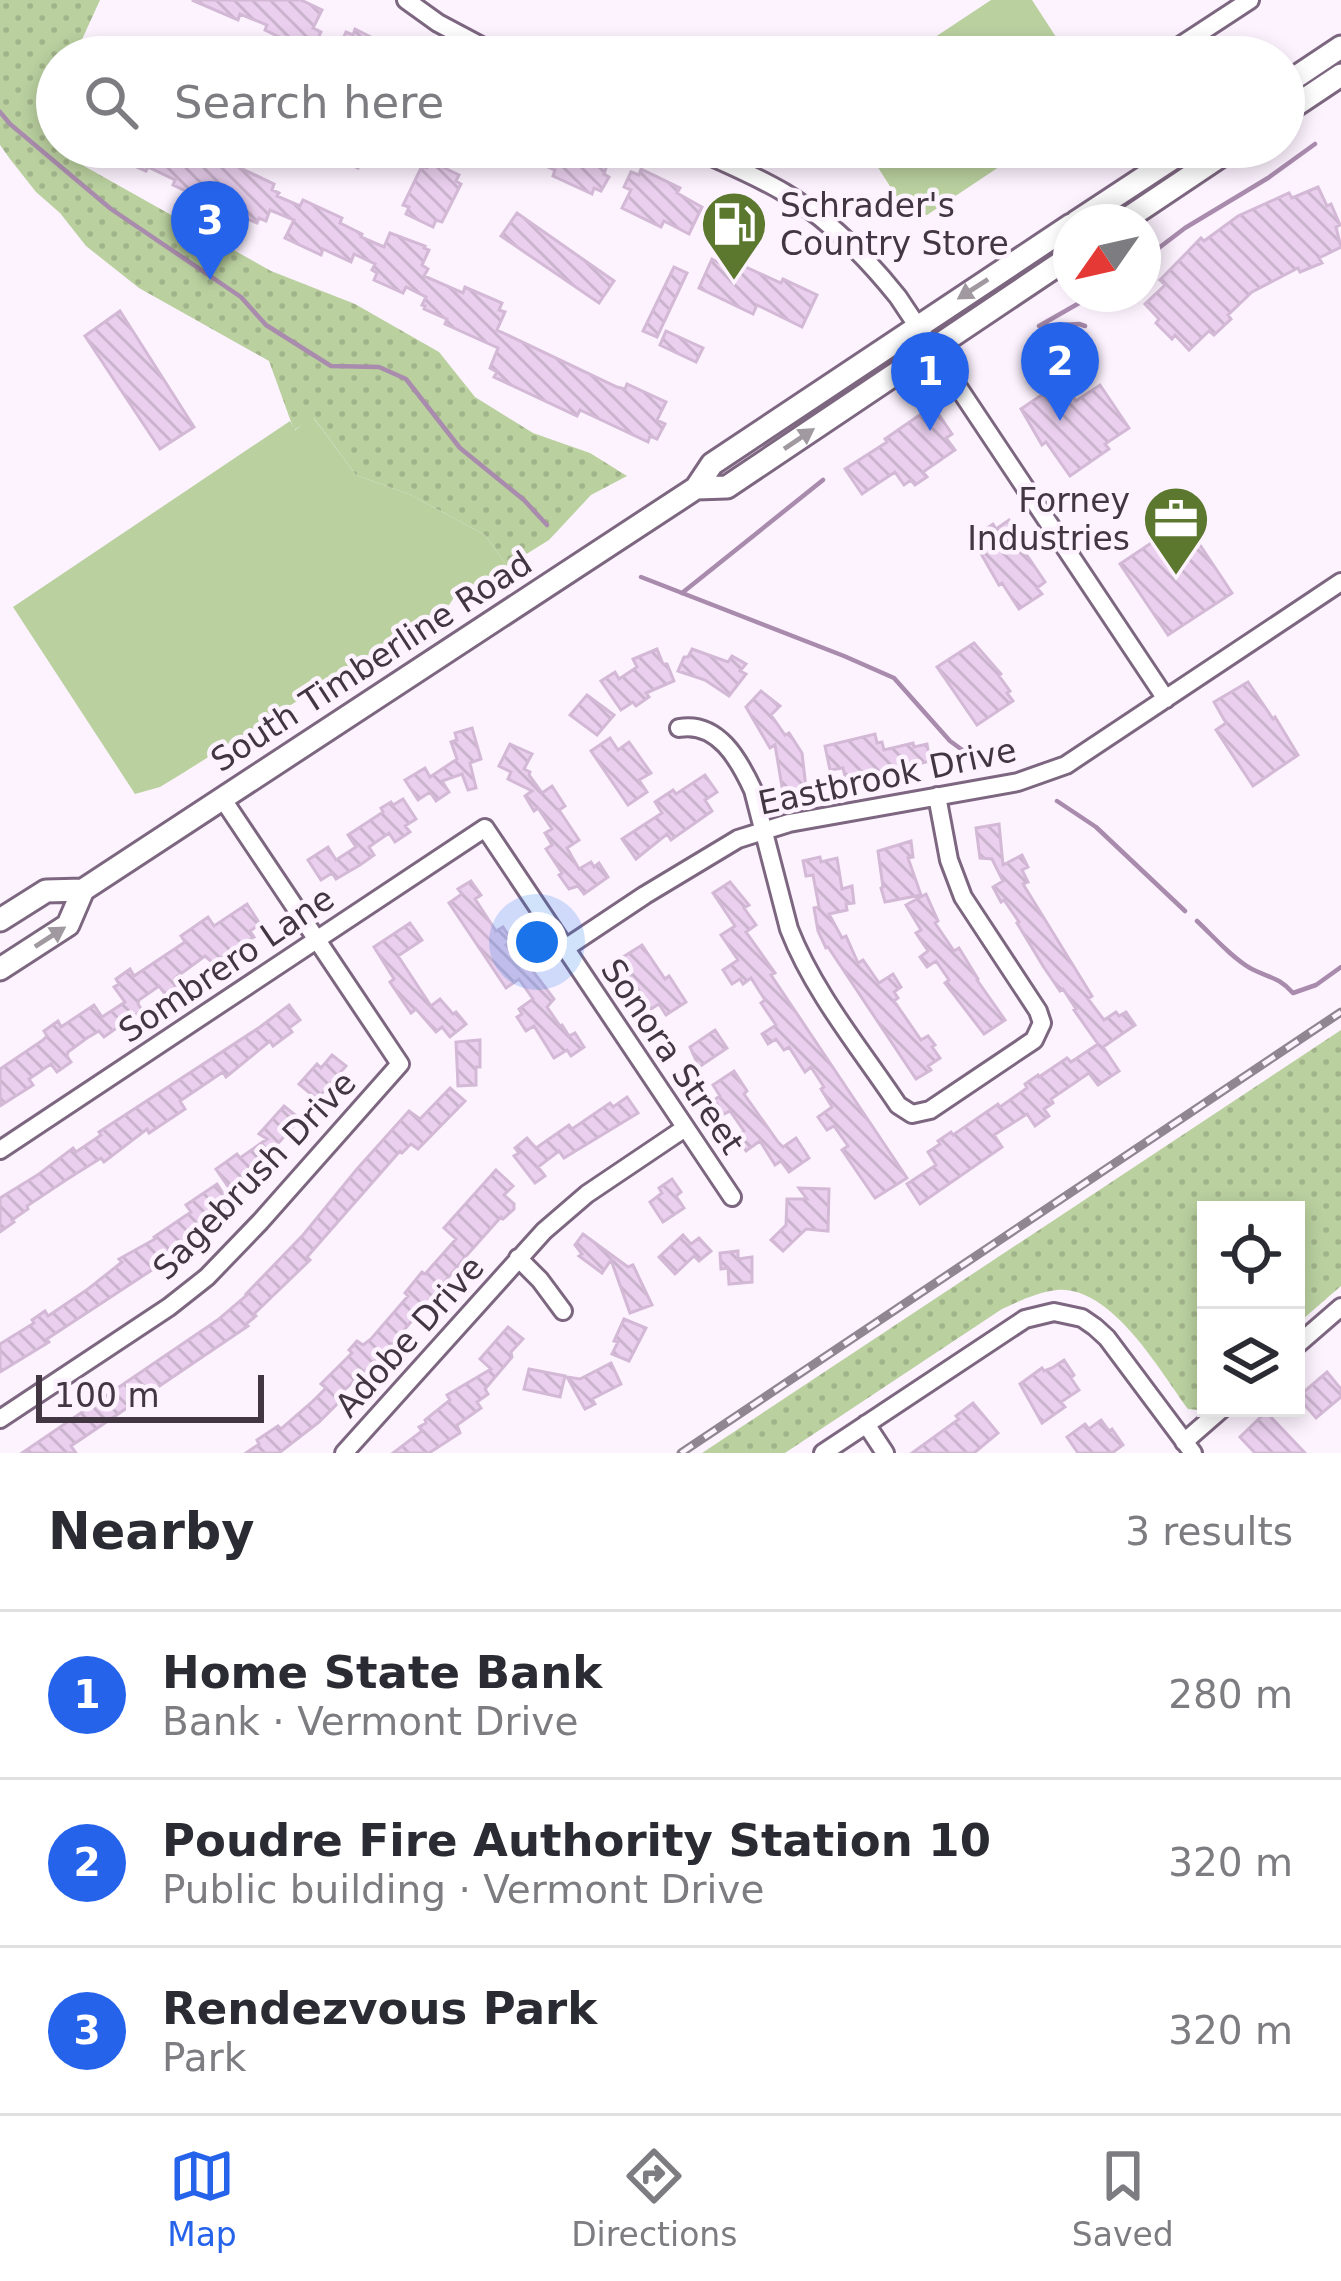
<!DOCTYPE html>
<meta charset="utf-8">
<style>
:root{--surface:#fff;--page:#f2f2f3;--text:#2b2b33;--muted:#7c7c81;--line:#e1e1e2;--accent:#2563eb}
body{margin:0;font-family:"DejaVu Sans",sans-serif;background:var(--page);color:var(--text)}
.controls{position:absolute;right:36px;bottom:36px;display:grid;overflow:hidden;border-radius:0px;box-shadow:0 6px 18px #0003}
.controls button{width:108px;height:108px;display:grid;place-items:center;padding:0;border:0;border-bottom:3px solid var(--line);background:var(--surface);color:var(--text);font:60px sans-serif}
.compass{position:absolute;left:1053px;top:204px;width:108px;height:108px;border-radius:50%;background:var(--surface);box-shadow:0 6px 18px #0003;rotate:236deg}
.scale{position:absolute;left:36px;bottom:30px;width:228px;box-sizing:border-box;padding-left:12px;border:6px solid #413642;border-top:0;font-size:33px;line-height:42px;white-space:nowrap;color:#413642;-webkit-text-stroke:9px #fdf3ff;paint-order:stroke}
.you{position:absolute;left:537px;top:942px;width:42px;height:42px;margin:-30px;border:9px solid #fff;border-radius:50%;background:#1a73e8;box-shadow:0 0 0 18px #1a73e833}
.badge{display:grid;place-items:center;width:78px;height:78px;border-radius:50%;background:var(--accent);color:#fff;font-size:39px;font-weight:700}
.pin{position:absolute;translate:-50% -99px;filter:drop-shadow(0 3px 6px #0008)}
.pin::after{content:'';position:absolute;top:63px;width:42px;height:36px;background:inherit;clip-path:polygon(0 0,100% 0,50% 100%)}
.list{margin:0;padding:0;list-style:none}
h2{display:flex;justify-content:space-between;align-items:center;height:156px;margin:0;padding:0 48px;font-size:51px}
h2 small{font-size:39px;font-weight:400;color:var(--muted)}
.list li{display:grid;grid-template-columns:78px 1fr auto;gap:36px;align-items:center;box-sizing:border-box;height:168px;padding:0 48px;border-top:3px solid var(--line)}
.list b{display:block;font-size:45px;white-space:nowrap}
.list p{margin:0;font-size:39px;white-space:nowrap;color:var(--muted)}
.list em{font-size:39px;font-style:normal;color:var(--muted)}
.icon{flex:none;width:66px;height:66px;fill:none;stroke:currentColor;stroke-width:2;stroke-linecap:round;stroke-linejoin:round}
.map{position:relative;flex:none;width:1341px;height:1453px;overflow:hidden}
.search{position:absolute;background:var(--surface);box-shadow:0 6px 18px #0003;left:36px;right:36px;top:36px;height:132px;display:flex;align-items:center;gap:30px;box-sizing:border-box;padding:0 42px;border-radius:66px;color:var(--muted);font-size:45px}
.sheet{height:660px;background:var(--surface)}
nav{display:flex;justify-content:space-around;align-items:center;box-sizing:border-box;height:168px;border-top:3px solid var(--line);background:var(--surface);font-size:33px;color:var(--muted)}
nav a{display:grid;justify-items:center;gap:6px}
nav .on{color:var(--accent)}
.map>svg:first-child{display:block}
.green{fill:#bad09f}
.park{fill:url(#park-dots)}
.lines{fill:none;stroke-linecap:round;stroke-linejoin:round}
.stream{stroke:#a98bad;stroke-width:4.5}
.building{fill:url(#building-back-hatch);stroke:#d3b9d6;stroke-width:3}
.minor-casing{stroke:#7d6680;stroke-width:22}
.major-casing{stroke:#7d6680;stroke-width:27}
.minor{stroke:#fff;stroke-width:16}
.major{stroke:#fff;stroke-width:21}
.rail-casing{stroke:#908692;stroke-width:9}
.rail{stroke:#fdf3ff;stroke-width:4.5;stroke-dasharray:14;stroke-linecap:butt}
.oneway{fill:#a09aa0}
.labels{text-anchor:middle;stroke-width:9;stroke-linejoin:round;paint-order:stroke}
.poi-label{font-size:33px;fill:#413642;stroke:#fdf3ff;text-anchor:start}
.street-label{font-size:33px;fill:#413642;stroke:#fdf3ff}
</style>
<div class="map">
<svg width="1341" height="1453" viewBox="0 0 1341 1453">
<defs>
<pattern id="park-dots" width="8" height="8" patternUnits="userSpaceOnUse" patternTransform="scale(3)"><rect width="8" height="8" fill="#bad09f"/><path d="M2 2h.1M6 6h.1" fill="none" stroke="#a1b38a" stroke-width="1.8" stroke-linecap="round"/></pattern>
<pattern id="building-back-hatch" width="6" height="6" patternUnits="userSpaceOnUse" patternTransform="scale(3)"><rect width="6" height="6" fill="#ead0ee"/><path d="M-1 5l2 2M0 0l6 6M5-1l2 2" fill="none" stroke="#cab3cd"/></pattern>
</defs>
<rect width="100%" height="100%" fill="#fdf3ff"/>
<!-- green -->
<path class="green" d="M991 0H1032L1069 57H905Z
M865 147H1029L927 215 907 213Z
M313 417 356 475 411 495 485 535 507 566 455 596 449 605 183 773 160 787 135 794 13 607 290 421 295 430Z"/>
<!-- park -->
<path class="park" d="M0 0H100L74 57H57V92L45 119 57 134V147H68L84 166 271 271 355 304 439 352 475 397 533 433 590 453 627 476 591 495 549 540 507 566 485 535 411 495 356 475 314 418 294 430 269 361 139 288 86 246 60 213 36 192 10 159 0 145Z
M1341 1030V1286L1296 1325V1210H1206V1403L1198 1410 1188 1409C1159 1370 1112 1286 1057 1290 1038 1292 1019 1301 1002 1309L785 1453H702Z"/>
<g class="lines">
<!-- stream -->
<path class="stream" d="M0 112 10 124 111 209 241 297 266 325 331 366 379 367 406 379 460 448 524 500 547 525
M1143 260 1185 228 1268 178 1315 144
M1039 326 1095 294
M1044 326 1079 324 1085 326
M641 577 844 656 894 678 950 741 983 765
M682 593 823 480
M1057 801 1096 827 1185 911
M1197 921C1214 937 1230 956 1250 968 1268 978 1278 976 1293 993L1316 985 1341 967"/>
</g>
<!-- building -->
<path class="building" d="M192 0H301L322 10 313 28 321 32 314 47 307 43 304 49 265 30 267 25 240 14 238 20Z
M355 29 379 41 410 57H335L346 32 353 35Z
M91 147H221L217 157 274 184 272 190 279 193 277 196 300 206 303 200 342 218 340 223 362 234 361 237 384 247 390 233 425 246 424 248 429 250 422 265 428 269 424 276 463 293 465 287 502 303 499 310 505 312 497 330 617 387 625 389 627 384 666 402 657 420 665 424 657 439 650 436 648 442 580 410 577 416 494 377 497 372 490 368 498 348 445 324 447 319 424 309 425 306 422 305 426 297 406 287 403 293 374 280 377 273 372 270 375 264 354 254 351 262 323 249 321 255 285 238 294 220 270 210 266 221 259 218 257 223 200 198 197 204 185 198 188 192 173 185 175 180 148 167 146 171Z
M313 147H368L358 168Z
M557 147H593L610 156 604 174 609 177 601 191 594 188 592 194 553 176 555 170 548 167Z
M430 161 459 175 456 181 461 184 442 222 436 220 433 227 406 214 409 207 403 205 422 166 427 168Z
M641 169 680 188 677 193 702 207 689 234 664 221 661 227 622 208 631 190 624 187 631 172 639 175Z
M1318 187 1327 206 1331 204 1340 225 1336 227 1341 247 1319 258 1322 263 1300 272 1298 268 1252 292 1228 315 1231 319 1214 335 1209 331 1189 350 1175 335 1172 339 1156 323 1159 319 1145 304 1165 285 1160 280 1201 238 1204 241 1238 216 1289 193 1292 198Z
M517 213 614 281 599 303 501 236Z
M712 259 725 266 728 259 781 283 783 279 817 295 802 327 757 305 753 314 699 288Z
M674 267 687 273 657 337 643 331Z
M120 311 194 427 160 449 85 336Z
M666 331 703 348 696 362 660 345Z
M1062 381 1076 401 1100 385 1129 428 1105 444 1109 449 1070 476 1046 442 1042 445 1021 409Z
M935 409 952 434 946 438 955 450 923 472 927 477 915 485 911 480 904 485 895 472 862 494 845 469 887 442 885 439 921 414 923 417Z
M1009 520 1022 539 1018 542 1045 582 1037 588 1042 594 1019 609 1002 583 999 585 972 538 993 524 996 529Z
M1184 521 1232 593 1168 635 1120 564Z
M974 643 1001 674 999 676 1010 691 1007 693 1013 701 977 725 937 667Z
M657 649 663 664H667L674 681 646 693 649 697 636 706 633 702 621 710 601 681 615 672 619 679 637 667 633 659Z
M692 649 728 662 732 656 746 664 740 671 746 674 729 696 705 680 678 671 684 657H688Z
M1248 682 1273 719 1275 717 1298 755 1253 786 1216 730 1226 723 1214 702Z
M761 691 780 706 771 715 785 735 789 733 802 753 806 788 783 793 775 745 770 748 746 707Z
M587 695 614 715 597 735 570 715Z
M472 728 481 759 470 763 476 788 468 790 462 774 442 781 449 792 436 801 430 792 418 800 405 780 425 768 430 777 457 759 451 742 457 740 455 733Z
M875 734 877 743 882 742 884 750 913 743 914 747 927 744 930 761 913 765 914 769 846 781 843 768 830 770 825 746Z
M610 738 618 750 629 742 651 773 639 780 647 792 628 805 591 751Z
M510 744 532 754 524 769 530 772 529 775 542 793 552 786 565 806 559 810 579 840 567 848 579 869 591 862 594 867 599 863 608 877 584 894 578 886 569 889 559 875 562 873 546 849 552 845 545 833 552 829 538 808 534 811 525 796 532 791 508 779 511 772 499 766Z
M705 775 717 792 705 800 712 811 671 840 667 834 636 859 622 839 662 813 655 802 673 790 676 794Z
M403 799 416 819 405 826 410 832 395 842 389 833 369 847 374 855 360 865 336 879 332 873 321 880 308 860 328 847 336 860 356 847 348 835 383 812 381 808 391 802 393 805Z
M999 824 1003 865 1022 855 1028 867 1022 870 1028 882 1023 884 1092 996 1088 999 1104 1020 1116 1012 1119 1016 1126 1012 1135 1025 1103 1047 1119 1071 1098 1085 1089 1073 1051 1099 1053 1103 1044 1109 1049 1116 1035 1126 1027 1114 994 1135 1002 1147 920 1204 907 1184 936 1165 928 1152 940 1144 938 1141 951 1132 953 1135 998 1104 1000 1107 1027 1088 1025 1084 1038 1075 1039 1077 1067 1058 1071 1062 1098 1044 1074 1010 1076 1009 1063 989 1060 991 1043 966 1017 923 1019 922 1004 900 1001 902 993 887 1003 881 992 859 980 858 976 828Z
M911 841 913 857 908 858 921 895 885 902 881 888 883 887 878 851Z
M820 857 821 862 837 858 842 889 852 886 854 903 846 904 847 910 829 914 842 938 846 936 858 963 863 960 879 983 893 974 901 987 894 992 898 998 894 1001 921 1040 928 1036 935 1045 932 1047 940 1058 928 1066 931 1070 916 1079 828 947 826 948 818 931 814 908 819 907 813 875 806 876 803 861Z
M471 881 481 895 475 899 496 931 503 927 512 941 506 945 520 966 526 962 554 999 547 1007 560 1026 562 1025 569 1036 575 1033 584 1047 571 1056 567 1050 554 1058 534 1026 526 1031 517 1017 522 1014 519 1009 533 999 519 979 506 988 449 903 462 894 458 889Z
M730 882 749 905 744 908 756 925 746 932 775 973 771 975 907 1178 875 1198 842 1150 848 1146 834 1126 827 1130 818 1117 832 1107 821 1089 824 1087 811 1067 805 1072 789 1047 784 1050 776 1039 768 1044 762 1034 776 1025 761 1003 765 1000 751 978 743 984 740 979 732 984 723 970 738 960 721 935 735 926 713 893Z
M926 894 938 921 935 923 954 951 959 948 978 979 977 980 1005 1020 984 1034 945 983 949 980 936 961 927 967 920 957 928 951 916 933 921 930 906 905Z
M247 904 260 924 250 931 254 937 213 963 205 956 175 978 179 984 165 994 159 986 139 1000 138 1004 142 1010 104 1037 99 1031 87 1038 68 1052 67 1056 71 1062 57 1072 51 1064 29 1079 33 1085 0 1106V1069L43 1040 47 1036 44 1031 58 1021 61 1027 94 1005 102 1017 125 1002 114 987 119 984 116 979 130 969 134 976 185 942 181 936 208 917 214 926Z
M410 923 422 940 398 956 431 1006 440 999 453 1014 456 1012 466 1024 450 1037 442 1027 436 1032 416 1009 411 1013 390 982 394 979 374 947Z
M642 945 665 979 669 976 686 1002 666 1015 659 1004 651 1009 626 971 630 969 623 957Z
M289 1005 300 1020 289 1028 292 1032 273 1046 270 1041 226 1077 223 1072 180 1101 185 1109 149 1133 147 1129 104 1162 101 1158 66 1180 27 1206 28 1209 12 1220 14 1222 0 1232V1198L39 1174 73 1148 76 1152 101 1135 99 1132 260 1027Z
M715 1030 727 1048 699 1067 690 1047Z
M480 1040V1067H476V1085L458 1086 456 1042Z
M332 1055 346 1066 317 1099 299 1084 317 1064 321 1068Z
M734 1071 747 1091 744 1094 778 1142 783 1147 796 1138 809 1158 789 1172 781 1161 775 1165 760 1141 746 1151 736 1136 744 1131 730 1111 724 1114 714 1100 720 1096 713 1085Z
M450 1088 465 1101 418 1149 411 1144 402 1153 400 1151 307 1257 310 1260 254 1314 256 1316 246 1324 248 1326 71 1446 76 1453H22L219 1319 247 1295 246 1294 303 1235 357 1169 409 1111 420 1119Z
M627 1097 638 1113 564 1158 559 1151 538 1167 545 1176 535 1183 514 1156 519 1153 515 1148 527 1138 536 1148 569 1125 572 1129 610 1103 613 1107Z
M284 1106 300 1119 263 1160 265 1163 229 1188 216 1169 237 1154 240 1158 267 1139 259 1134Z
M496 1170 513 1186 504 1195 514 1204V1209L503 1219 501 1217 467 1255 389 1348 337 1397 340 1401 319 1422 279 1453H246L259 1444 257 1440 278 1426 281 1429 312 1402 326 1388 321 1384 352 1353 349 1350 357 1341 363 1345 371 1339 408 1296 405 1293 422 1272 425 1274 456 1239 444 1228Z
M672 1179 681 1192 676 1196 684 1208 663 1222 650 1202 662 1193 659 1188Z
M217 1184 230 1204 193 1229 195 1233 161 1256 164 1262 47 1339 49 1342 0 1372V1344L34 1323 32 1320 45 1311 48 1316 88 1289 122 1262 119 1259 155 1239 154 1237 191 1212 186 1205Z
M799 1188 829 1189 828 1231 806 1229 783 1251 771 1240 786 1225 787 1199H807Z
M583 1234 628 1267 633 1265 652 1305 630 1313 611 1260 602 1273 579 1256 582 1254 575 1245Z
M683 1235 691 1244 699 1238 711 1251 699 1261 694 1256 675 1274 659 1257Z
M738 1251V1259L752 1257V1282L729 1284 728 1268 721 1269 720 1253Z
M624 1319 646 1328 629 1361 612 1354 618 1342 614 1341Z
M508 1327 523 1339 511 1352 512 1357 485 1389 488 1394 477 1402 481 1408 457 1425 460 1433 429 1453H393L422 1431 419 1427 426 1423 425 1420 450 1400 447 1395 491 1369 480 1359Z
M1064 1360 1074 1375 1071 1378 1079 1390 1061 1402 1065 1407 1042 1423 1020 1384 1042 1368 1044 1371 1052 1368Z
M611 1363 621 1384 592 1399 595 1404 585 1409 567 1377 580 1379Z
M529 1369 565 1376 560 1397 524 1389Z
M1327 1372 1341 1389V1397L1316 1418 1298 1397Z
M973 1403 998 1433 974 1453H912L959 1419 956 1416Z
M1266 1412 1305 1453H1255L1240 1437Z
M1101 1420 1109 1431 1112 1429 1123 1445 1112 1453H1078L1067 1437 1085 1424 1089 1429Z"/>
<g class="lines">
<!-- minor casing -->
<g class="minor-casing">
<path id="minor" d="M406 0 438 23 502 57
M1163 57 1250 0
M690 147C722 162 755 175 785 193 830 220 866 257 898 297L1166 699
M679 728C718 721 739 760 753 790L789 929C814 993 860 1048 898 1105L912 1114 930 1110 1034 1040 1042 1023 1038 1011 963 897 949 860 937 796
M564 949 645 895 738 839 789 823 1018 782 1066 765 1341 582
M0 1150 485 828 732 1197
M518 1258 540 1280 563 1311
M1296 1346 1341 1307
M0 1419 169 1307 207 1277 260 1222 400 1064 222 798
M866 1424 885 1453
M1184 1442 1223 1408
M344 1453 544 1231 587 1194 685 1128
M823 1453 1025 1319 1054 1312 1082 1318 1095 1327 1107 1338 1193 1453"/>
</g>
<!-- major casing -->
<g class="major-casing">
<path id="major" d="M1284 85 1341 47
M1284 113 1341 75
M1076 222 1190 147
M1122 222 1234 147
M696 488 727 487 1071 256
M0 920 46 891 83 890 696 488 712 464 1071 225
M0 969 68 925 83 890"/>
</g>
<!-- minor -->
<use href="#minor" class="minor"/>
<!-- major -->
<use href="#major" class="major"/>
<!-- rail casing -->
<g class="rail-casing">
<path id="rail" d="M681 1453 1341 1012"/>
</g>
<!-- rail -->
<use href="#rail" class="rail"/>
</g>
<!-- one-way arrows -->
<defs><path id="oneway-solid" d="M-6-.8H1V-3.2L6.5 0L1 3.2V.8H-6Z" transform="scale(3)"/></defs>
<g class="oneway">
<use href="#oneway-solid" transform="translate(973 289) rotate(147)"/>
<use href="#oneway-solid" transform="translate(799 439) rotate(-34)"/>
<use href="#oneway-solid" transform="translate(50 937) rotate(-33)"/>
</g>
<!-- icons -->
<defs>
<g id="fuel-pin" transform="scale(3.45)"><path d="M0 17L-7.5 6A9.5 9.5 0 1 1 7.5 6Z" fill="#5b782e" stroke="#fdf3ff"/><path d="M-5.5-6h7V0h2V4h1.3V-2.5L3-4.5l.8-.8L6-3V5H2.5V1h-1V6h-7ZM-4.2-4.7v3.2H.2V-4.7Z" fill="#fff"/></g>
<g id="office-pin" transform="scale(3.45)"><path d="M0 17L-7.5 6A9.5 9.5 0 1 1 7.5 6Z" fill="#5b782e" stroke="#fdf3ff"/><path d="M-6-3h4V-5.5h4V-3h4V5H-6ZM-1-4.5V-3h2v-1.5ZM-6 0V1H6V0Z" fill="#fff"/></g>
</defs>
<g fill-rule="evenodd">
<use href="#fuel-pin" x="734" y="224"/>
<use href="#office-pin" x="1176" y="519"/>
</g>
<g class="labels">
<!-- poi labels -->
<g class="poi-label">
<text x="780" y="217">Schrader's<tspan x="780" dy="38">Country Store</tspan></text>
<text x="1130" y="512" text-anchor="end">Forney<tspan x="1130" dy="38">Industries</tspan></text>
</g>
<!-- street labels -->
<g class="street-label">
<text transform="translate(371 661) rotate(-33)" y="12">South Timberline Road</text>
<text transform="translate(887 776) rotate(-12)" y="12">Eastbrook Drive</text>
<text transform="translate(226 964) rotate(-34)" y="12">Sombrero Lane</text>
<text transform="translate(673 1056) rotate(56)" y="12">Sonora Street</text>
<text transform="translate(254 1175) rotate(-46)" y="12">Sagebrush Drive</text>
<text transform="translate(409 1336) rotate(-48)" y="12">Adobe Drive</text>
</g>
</g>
</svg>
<div class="controls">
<button><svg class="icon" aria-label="locate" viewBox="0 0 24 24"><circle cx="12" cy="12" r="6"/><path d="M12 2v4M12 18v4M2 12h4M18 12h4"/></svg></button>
<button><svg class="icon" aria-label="layers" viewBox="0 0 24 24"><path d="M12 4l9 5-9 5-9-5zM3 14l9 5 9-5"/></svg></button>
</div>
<svg class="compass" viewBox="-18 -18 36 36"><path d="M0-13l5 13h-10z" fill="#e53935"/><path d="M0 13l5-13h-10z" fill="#7c7c81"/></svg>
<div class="scale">100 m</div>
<div class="you"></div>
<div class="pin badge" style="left:930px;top:431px">1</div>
<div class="pin badge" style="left:1060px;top:421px">2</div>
<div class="pin badge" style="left:210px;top:280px">3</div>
<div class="search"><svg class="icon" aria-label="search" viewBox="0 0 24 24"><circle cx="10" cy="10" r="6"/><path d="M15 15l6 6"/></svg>Search here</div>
</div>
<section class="sheet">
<h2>Nearby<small>3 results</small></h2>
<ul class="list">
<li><span class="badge">1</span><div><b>Home State Bank</b><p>Bank · Vermont Drive</p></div><em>280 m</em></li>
<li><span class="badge">2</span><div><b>Poudre Fire Authority Station 10</b><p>Public building · Vermont Drive</p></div><em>320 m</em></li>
<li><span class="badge">3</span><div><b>Rendezvous Park</b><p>Park</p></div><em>320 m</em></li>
</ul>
</section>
<nav>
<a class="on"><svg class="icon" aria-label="map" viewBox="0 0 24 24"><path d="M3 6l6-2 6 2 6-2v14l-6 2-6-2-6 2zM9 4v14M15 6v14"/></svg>Map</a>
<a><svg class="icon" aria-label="directions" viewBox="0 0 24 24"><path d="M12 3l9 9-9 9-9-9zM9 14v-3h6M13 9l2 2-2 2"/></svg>Directions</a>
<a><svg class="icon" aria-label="saved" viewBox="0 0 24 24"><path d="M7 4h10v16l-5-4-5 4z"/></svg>Saved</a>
</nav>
